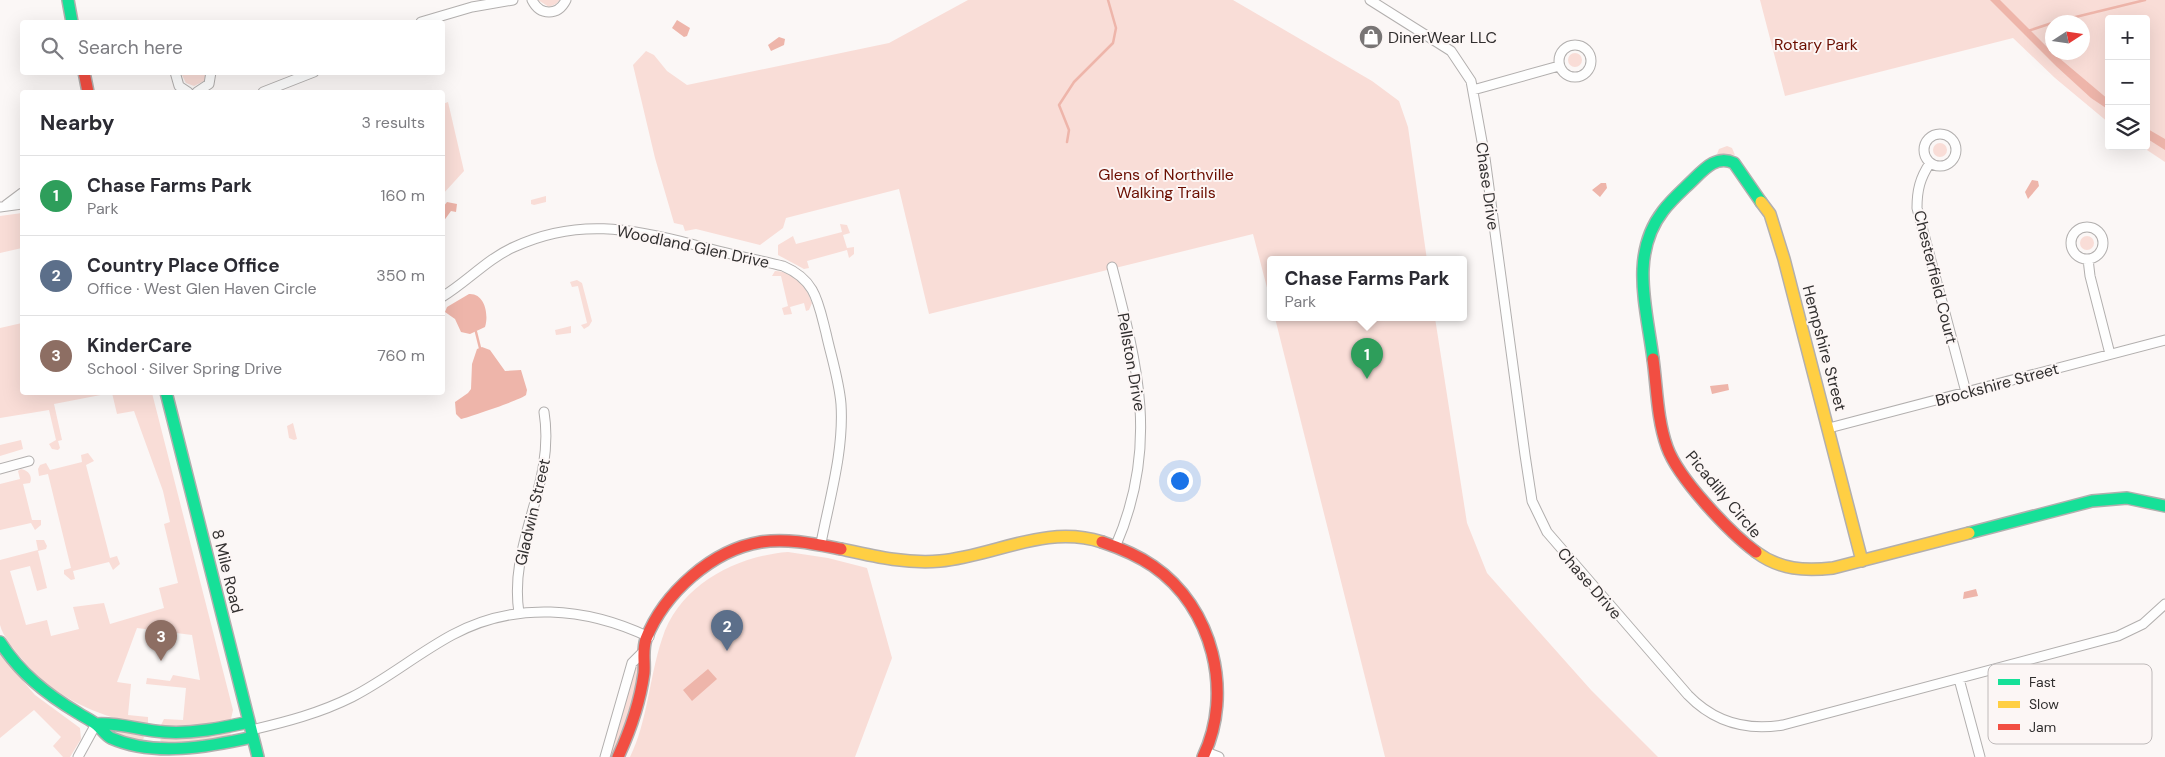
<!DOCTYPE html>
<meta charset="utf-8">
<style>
:root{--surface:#fff;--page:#f7f7f7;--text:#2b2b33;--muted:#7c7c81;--line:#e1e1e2;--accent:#787575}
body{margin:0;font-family:"DM Sans",sans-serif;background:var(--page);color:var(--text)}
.controls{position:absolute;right:15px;top:15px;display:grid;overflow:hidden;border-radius:5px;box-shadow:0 5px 20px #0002}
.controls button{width:45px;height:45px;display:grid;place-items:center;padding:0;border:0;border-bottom:1px solid var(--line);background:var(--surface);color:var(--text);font:25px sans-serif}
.compass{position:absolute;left:2045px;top:15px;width:45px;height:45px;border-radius:50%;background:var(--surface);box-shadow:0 5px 20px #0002;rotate:78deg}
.you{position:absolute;left:1179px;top:480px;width:18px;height:18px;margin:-12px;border:4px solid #fff;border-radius:50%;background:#1a73e8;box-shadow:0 0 0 8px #1a73e833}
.badge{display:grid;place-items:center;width:32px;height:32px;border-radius:50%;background:var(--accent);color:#fff;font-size:16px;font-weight:700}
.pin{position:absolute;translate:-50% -41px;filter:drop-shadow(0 1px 2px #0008)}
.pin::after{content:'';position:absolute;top:26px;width:18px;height:15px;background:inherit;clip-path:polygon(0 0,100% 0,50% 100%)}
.popup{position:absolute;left:1267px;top:256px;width:200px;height:65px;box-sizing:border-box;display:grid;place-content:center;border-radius:5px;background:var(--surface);filter:drop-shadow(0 1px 4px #0005);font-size:16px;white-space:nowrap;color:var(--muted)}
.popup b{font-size:19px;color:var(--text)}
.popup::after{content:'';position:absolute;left:50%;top:100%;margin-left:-10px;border:10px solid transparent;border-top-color:var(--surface)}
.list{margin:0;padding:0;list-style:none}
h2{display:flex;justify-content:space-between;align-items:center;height:65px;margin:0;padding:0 20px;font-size:21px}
h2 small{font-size:16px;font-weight:400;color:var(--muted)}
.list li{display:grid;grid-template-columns:32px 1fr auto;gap:15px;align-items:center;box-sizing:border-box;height:80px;padding:0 20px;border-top:1px solid var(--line)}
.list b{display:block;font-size:19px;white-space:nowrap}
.list p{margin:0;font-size:16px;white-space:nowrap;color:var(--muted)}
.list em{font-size:16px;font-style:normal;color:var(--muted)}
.icon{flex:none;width:28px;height:28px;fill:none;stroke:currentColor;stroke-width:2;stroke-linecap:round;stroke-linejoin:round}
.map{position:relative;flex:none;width:2165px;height:757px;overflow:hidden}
.search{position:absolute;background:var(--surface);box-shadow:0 5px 20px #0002;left:20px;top:20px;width:425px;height:55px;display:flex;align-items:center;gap:12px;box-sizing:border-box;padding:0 18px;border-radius:5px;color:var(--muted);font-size:19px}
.panel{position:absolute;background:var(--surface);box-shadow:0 5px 20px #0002;left:20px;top:90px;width:425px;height:305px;border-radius:5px}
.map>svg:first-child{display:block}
.green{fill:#f9ddd7;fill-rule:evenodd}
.water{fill:#eeb5aa}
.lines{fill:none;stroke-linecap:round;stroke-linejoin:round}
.stream{stroke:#eeb5aa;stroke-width:2.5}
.street-casing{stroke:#b2afae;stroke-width:11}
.fast-casing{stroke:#b2afae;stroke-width:14}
.slow-casing{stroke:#b2afae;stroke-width:14}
.jam-casing{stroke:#b2afae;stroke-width:14}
.street{stroke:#fefefe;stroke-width:9}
.fast{stroke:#16e098;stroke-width:11}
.slow{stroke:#ffcf43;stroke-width:11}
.jam{stroke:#f24e42;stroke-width:11}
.labels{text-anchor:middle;stroke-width:4;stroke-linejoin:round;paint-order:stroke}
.poi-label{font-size:16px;fill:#312f2f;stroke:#fcf6f5;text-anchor:start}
.park-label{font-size:16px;fill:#6b0e00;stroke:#fcf6f5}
.street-label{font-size:16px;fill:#312f2f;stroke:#fcf6f5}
.key{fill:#fcf6f5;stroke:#bfbaba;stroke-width:1}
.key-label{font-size:14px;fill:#312f2f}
</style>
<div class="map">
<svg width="2165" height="757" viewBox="0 0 2165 757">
<rect width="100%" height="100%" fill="#fbf7f6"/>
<!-- green -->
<path class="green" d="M538 0H560L556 4 549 7Z
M968 0H1233L1372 81 1399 101 1408 127 1427 260H1271V303L1253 234 929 314 899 189 786 218 783 228 760 245 696 229 685 231 683 225 674 223 655 158 633 65 646 51 654 55 667 71 687 85 889 43Z
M1760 0H2165V162L2141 146H2146V19H2109V123L2055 78 2013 38 1785 96ZM2052 22H2082V52H2052Z
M1568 60a7 7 0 1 1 14 0a7 7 0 1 1-14 0Z
M181 73 206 72V73L204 81 194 86 186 83Z
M448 102 464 171 443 194V104Z
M1933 150a7 7 0 1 1 14 0a7 7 0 1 1-14 0Z
M1727 146 1732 148 1735 155 1717 154 1719 149Z
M546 196V202L534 205 531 204V200Z
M22 213V248L0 253V216Z
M840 224 847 225 850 233 843 235 847 248 854 247V254L849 258 847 250 807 261 809 268 804 269 778 255V245L793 236 796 244 842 232Z
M2080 243a7 7 0 1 1 14 0a7 7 0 1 1-14 0Z
M775 271C793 271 807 287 812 303L809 310 806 311 804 303 790 307 792 314 784 315 782 308 788 306 781 276H772Z
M577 280 582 283 592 321 589 326 584 329 581 325 587 323 578 286 572 287 570 282Z
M1275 318H1435L1467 523 1487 573 1591 690 1658 757H1385Z
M22 323V392L111 393 54 404 62 440 58 441 60 448 58 450 52 449 49 444 56 440 49 410 0 418V328Z
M571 326V333L556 335 555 330Z
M112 393H152L233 710 231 719 226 721 182 729 161 725 164 719 183 720 186 688 146 684 147 678 170 681 173 675 200 680 192 635 137 628 117 682 131 684 128 715 148 717V723L142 726C91 712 57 700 21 658 14 649 3 637 0 625 0 610 0 577 0 560L38 550 36 540H44L47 546 46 549 38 551 47 588 37 591 30 566 10 571 26 625 47 620 51 636 79 629 73 607 104 603 110 624 164 608 159 588 178 583 164 524 170 522 163 491 134 411 117 414Z
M293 423 297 439 294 440 289 438 287 426Z
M21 440 23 449 0 456V445Z
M88 453 94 461 86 465 110 558 117 556 120 564 113 570 109 562 73 571 75 579 71 580 64 574V570L71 568 48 474 39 476 38 469 40 465 46 463 50 470 82 462 81 455Z
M21 469C28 470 33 476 30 483L23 484 32 520H41V525L35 530 31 523 0 530V484L20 479 18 471Z
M788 552 828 558 867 568 892 658 855 757H630C648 720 649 678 662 639 679 585 736 556 788 552Z
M0 654 35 695 80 728 81 739 70 757H63L53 746 61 737 34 710 0 738Z
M638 667 639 673 628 721 613 757H610L634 668Z
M111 727 143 735 144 738 141 741 112 733Z
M230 731 231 736 206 743 163 744 160 740 164 736 186 738Z"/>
<!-- water -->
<path class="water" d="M1990 0H2000L2052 52 2109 100V110L2091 98 2056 66Z
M677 20 690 28 687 36 684 37 672 28Z
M779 37 785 39 784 45 771 51 768 45Z
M2146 128 2165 139V150L2146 138Z
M2032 180 2038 181 2039 186 2028 199 2025 192Z
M1601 183H1606L1607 188 1600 197 1592 190Z
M447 202 457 204 456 212 451 211 443 222V207Z
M469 294C485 293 489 315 485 327L470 334 461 332 455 319 445 312 447 307Z
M482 347 490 350 505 371 521 370 527 390 526 395C523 399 469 417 461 419L456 414 455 402 468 393 471 389 472 364 477 349Z
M1728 384 1729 390 1712 394 1710 386Z
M1976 589 1978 596 1963 599 1964 592Z
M708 669 717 679 692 701 683 690Z"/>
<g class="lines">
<!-- stream -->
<path class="stream" d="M2055 22 2145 0
M2028 31 2052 23
M1067 142 1069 130 1059 105 1074 82 1113 43 1116 28 1108 0
M476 332 480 348"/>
<!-- street casing -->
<g class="street-casing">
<path id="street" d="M532 0C540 16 558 16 566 0
M1370 0 1451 51 1471 81 1485 158 1525 455 1532 501 1547 532 1688 695C1714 722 1746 731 1783 725L2118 636 2143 624 2165 604
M421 22 472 7 513 0
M1559 61a16 16 0 1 1 32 0a16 16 0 1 1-32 0Z
M175 72 179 86 188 92
M1473 90 1559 66
M197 92 209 84 211 72
M263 92 314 72
M1924 150a16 16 0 1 1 32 0a16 16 0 1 1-32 0Z
M1930 163C1920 178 1917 190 1917 208L1966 392
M6 205 22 193
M0 207 22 204
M2071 243a16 16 0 1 1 32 0a16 16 0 1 1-32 0Z
M2088 259 2090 276 2110 354
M1112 267C1138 366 1159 446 1116 545
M442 297C467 282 487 259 514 247 576 218 631 228 695 245 724 253 754 259 783 266 816 280 818 302 826 333 831 356 839 380 841 404 844 450 830 497 821 543
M1829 428 2165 340
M0 469 29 461
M519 613C508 542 556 485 544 412
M1959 679 1980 757
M251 730C286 722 320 713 352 697 387 679 417 654 452 635 515 601 586 607 649 637
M1206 752 1219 757
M78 757 96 724
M605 757 632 663 643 652"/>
</g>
<!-- fast casing -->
<g class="fast-casing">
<path id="fast" d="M68 0 72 22
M1653 359C1647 309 1629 255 1663 211 1672 199 1684 189 1695 178 1706 167 1718 155 1734 163L1761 202
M166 392 258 757
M1969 533 2092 501 2127 498 2165 506
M0 642C20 673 46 694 78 713 84 717 91 720 97 725 102 729 105 735 111 738 154 757 209 747 253 737
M96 724C119 722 142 731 165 732 193 734 221 728 249 722"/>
</g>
<!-- slow casing -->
<g class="slow-casing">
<path id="slow" d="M1761 202 1770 214 1784 259 1862 561
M841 549C873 556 906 564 940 561 995 556 1045 524 1102 542
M1756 552C1780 570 1805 571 1833 568L1969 533"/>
</g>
<!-- jam casing -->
<g class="jam-casing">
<path id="jam" d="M84 72 88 92
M1653 359C1657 388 1657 419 1667 447 1678 478 1729 532 1756 552
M1102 542C1120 548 1137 555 1153 566 1213 607 1234 693 1203 757
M618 757C630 731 640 702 644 673 645 661 642 651 646 639 664 593 712 550 761 542 788 538 815 544 841 549"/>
</g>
<!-- street -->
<use href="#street" class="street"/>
<!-- fast -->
<use href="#fast" class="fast"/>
<!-- slow -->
<use href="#slow" class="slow"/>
<!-- jam -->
<use href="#jam" class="jam"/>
</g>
<!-- icons -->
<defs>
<g id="shop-disc" transform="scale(1.25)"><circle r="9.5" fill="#787575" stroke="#fcf6f5"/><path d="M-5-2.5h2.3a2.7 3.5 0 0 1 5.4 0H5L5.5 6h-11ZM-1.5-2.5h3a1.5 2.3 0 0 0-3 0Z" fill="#fff"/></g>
</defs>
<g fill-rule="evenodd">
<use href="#shop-disc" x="1371" y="37"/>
</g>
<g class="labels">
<!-- poi labels -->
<g class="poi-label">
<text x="1388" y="43">DinerWear LLC</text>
</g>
<!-- park labels -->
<g class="park-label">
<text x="1816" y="50">Rotary Park</text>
<text x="1166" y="180">Glens of Northville<tspan x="1166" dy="18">Walking Trails</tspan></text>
</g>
<!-- street labels -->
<g class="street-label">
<text transform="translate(1488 186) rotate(82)" y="6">Chase Drive</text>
<text transform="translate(693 246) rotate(12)" y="6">Woodland Glen Drive</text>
<text transform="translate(1936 277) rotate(76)" y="6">Chesterfield Court</text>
<text transform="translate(1825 348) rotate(75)" y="6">Hempshire Street</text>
<text transform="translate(1132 362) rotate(80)" y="6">Pellston Drive</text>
<text transform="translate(1997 384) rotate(-15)" y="6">Brockshire Street</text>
<text transform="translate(1724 494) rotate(50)" y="6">Picadilly Circle</text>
<text transform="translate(532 512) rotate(-77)" y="6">Gladwin Street</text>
<text transform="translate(228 571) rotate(76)" y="6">8 Mile Road</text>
<text transform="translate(1590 583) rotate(49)" y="6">Chase Drive</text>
</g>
</g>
<!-- legend -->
<rect x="1988" y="664" width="164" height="80" rx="8" class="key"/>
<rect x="1998" y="679" width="22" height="6" fill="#16e098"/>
<rect x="1998" y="701" width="22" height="7" fill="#ffcf43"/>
<rect x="1998" y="724" width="22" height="6" fill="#f24e42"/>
<g class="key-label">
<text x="2029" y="687">Fast</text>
<text x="2029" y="709">Slow</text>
<text x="2029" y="732">Jam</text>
</g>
</svg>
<div class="controls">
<button>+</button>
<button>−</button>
<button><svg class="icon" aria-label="layers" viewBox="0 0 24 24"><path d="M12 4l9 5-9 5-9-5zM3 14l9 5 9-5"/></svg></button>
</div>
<svg class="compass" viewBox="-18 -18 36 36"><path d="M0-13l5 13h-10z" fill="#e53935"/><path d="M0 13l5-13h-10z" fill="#7c7c81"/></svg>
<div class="you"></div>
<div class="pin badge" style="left:1367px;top:379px;background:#2e9e5b">1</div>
<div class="popup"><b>Chase Farms Park</b>Park</div>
<div class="pin badge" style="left:727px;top:651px;background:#5c6f8a">2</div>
<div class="pin badge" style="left:161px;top:661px;background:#8d6e63">3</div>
<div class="search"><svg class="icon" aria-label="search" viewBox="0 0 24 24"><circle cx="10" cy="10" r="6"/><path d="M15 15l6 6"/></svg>Search here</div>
<section class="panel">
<h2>Nearby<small>3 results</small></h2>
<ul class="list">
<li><span class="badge" style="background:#2e9e5b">1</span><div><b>Chase Farms Park</b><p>Park</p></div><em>160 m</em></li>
<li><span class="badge" style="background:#5c6f8a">2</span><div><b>Country Place Office</b><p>Office · West Glen Haven Circle</p></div><em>350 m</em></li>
<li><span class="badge" style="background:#8d6e63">3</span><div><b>KinderCare</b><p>School · Silver Spring Drive</p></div><em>760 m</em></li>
</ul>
</section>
</div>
